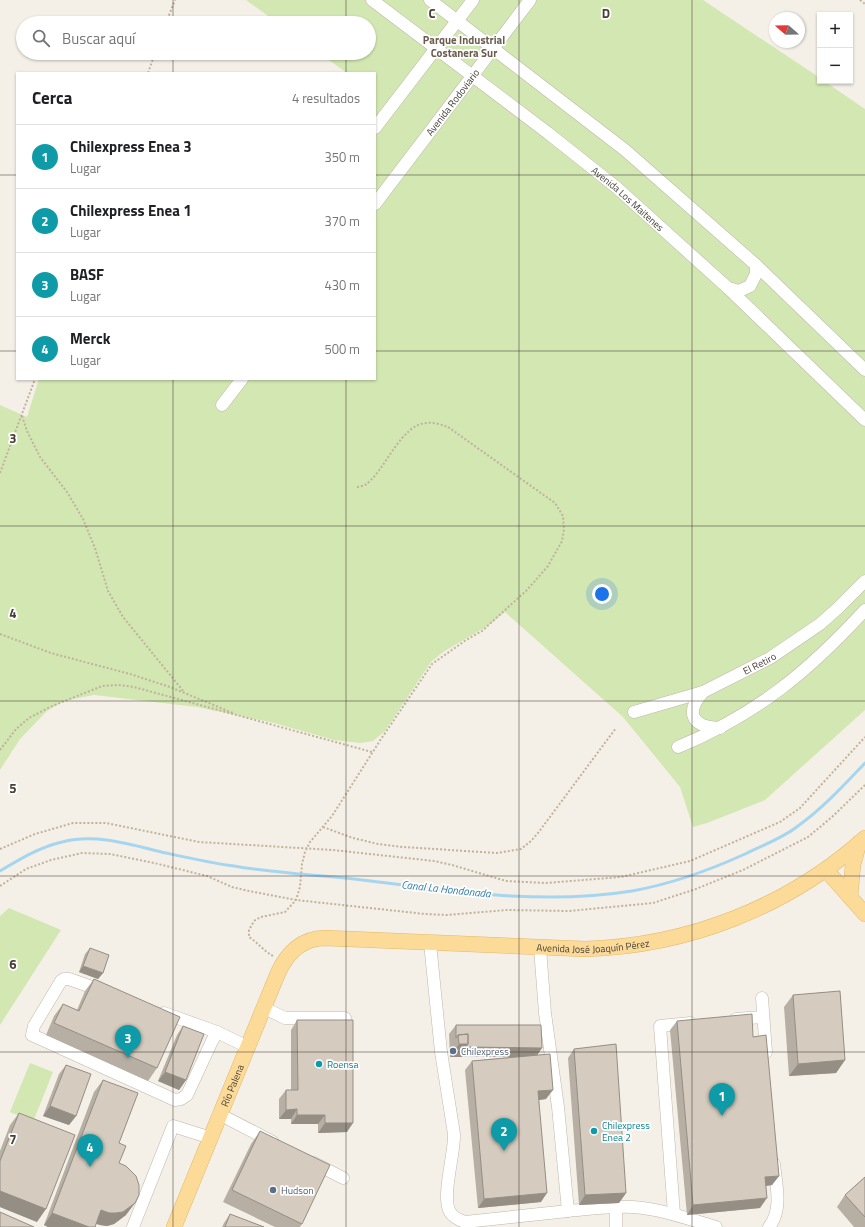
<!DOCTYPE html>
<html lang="es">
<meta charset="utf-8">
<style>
:root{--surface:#fff;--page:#f6f6f6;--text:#202124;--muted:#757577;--line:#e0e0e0;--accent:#f6331d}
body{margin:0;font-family:"Titillium Web",sans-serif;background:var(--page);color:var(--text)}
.controls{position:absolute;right:12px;top:12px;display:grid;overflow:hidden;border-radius:0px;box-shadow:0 1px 3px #0004}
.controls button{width:36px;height:36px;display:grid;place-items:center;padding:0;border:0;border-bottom:1px solid var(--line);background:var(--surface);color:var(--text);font:20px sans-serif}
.compass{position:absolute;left:769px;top:12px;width:36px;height:36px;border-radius:50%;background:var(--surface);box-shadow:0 1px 3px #0004;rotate:290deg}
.you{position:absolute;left:602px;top:594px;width:14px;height:14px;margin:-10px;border:3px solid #fff;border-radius:50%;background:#1a73e8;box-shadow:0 0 0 6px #1a73e833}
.badge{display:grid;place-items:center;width:26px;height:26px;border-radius:50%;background:var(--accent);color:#fff;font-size:13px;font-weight:700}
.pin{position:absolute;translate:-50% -33px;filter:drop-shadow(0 1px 2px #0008)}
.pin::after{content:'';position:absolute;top:21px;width:14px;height:12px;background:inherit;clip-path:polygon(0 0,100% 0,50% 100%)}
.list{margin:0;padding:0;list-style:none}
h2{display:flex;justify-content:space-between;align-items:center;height:52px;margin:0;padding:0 16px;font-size:17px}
h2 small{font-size:13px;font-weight:400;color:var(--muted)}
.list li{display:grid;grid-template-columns:26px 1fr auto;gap:12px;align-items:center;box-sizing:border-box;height:64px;padding:0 16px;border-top:1px solid var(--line)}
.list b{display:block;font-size:15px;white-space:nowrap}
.list p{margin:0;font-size:13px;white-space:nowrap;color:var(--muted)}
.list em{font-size:13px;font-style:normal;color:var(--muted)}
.icon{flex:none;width:22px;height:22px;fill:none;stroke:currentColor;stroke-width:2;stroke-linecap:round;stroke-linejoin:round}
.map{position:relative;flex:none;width:865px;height:1227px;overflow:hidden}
.search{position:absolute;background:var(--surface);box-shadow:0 1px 3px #0004;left:16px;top:16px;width:360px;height:44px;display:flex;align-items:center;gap:10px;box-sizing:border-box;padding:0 14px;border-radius:22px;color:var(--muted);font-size:15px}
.panel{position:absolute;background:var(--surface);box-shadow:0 1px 3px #0004;left:16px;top:72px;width:360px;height:308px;border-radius:0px}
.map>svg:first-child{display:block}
.green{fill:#d2e7b2}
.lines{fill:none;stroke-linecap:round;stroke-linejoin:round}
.stream{stroke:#a6d5ef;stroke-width:3}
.minor-casing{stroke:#bfb7ab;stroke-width:13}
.major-casing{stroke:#e2b868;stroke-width:16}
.path{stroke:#c1b29c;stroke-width:2;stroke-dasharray:2 2;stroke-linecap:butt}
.minor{stroke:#fff;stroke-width:12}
.major{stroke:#fcdb99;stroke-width:15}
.wall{fill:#b7afa3}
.shaded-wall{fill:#958e85}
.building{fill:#d5cbbe;stroke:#958e85}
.grid{fill:none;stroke:#474037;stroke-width:1;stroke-opacity:0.55}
.service-dot{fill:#5c6f8a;stroke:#fff;stroke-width:1.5}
.culture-dot{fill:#0f9aa8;stroke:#fff;stroke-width:1.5}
.labels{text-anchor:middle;stroke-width:3.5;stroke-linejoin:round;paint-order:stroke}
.street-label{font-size:10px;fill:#474037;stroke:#fff}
.service-label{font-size:10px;fill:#4e5e75;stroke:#fff;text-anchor:start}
.culture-label{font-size:10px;fill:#0d838f;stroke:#fff;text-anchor:start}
.neighbourhood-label{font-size:11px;font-weight:bold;fill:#6a5d4e;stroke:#fff}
.water-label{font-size:11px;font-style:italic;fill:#2f7caa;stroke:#fff}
.grid-label{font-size:13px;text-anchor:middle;font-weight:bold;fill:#474037;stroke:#fff;stroke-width:3.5;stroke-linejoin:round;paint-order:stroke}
</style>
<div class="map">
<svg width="865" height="1227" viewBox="0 0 865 1227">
<rect width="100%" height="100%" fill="#f4f0e8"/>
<!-- green -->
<path class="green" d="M246 0H703L820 78V81H824L865 109V710L765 800 707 823 693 827 680 787 623 717 505 612 489 625 443 652 431 662 385 731 373 741 360 743 334 740 274 723 197 707 94 695 64 701 47 711 20 739 0 770V405L27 417 39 379H375V73H347L319 53H369V23H278Z
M9 908 61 930 0 1025V916Z
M30 1063 53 1072 33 1122 10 1112Z"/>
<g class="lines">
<!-- stream -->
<path class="stream" d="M0 871C20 859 40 847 62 842 97 833 132 845 166 853 189 858 211 863 234 866 279 874 326 875 371 881 458 892 545 905 632 891 671 884 710 870 745 854 763 845 783 838 798 826 823 808 844 785 865 763"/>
<!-- minor casing -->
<g class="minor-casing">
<g id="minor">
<path id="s1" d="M372 0 548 133 616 187 728 288 865 420"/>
<path d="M430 0 625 150 756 265 865 370"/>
<path d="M375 128 473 0"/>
<path id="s2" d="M375 204 530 0"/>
<path d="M728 288 739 291 750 286 756 274V265"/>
<path d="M222 405 242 379"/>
<path d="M703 692C684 714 693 727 720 728"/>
<path id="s3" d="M634 712 703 692 770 658 820 624 837 609 865 581"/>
<path d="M678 747C757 714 808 672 865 610"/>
<path d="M430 943 441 1052 454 1134C455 1153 441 1197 450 1212 453 1217 459 1220 465 1222L568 1211 558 1107 545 1013 540 948"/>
<path d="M103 991 69 979H64L61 981 34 1026 32 1035 175 1100 181 1099 187 1095 212 1041 217 1032 248 1047"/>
<path d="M762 998 766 1052"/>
<path d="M264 1008 285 1018H345"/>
<path d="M164 1013 217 1032"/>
<path d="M736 1019 763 1017"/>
<path d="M221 1115 273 1142"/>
<path d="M314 1163 343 1178"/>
<path d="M568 1211C590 1209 611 1206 633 1207 661 1209 689 1219 716 1227"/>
<path d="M674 1214 660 1026 690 1023"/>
<path d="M133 1227 173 1126 211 1138"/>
<path d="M616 1227V1207"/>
<path d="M769 1227C783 1210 776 1184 774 1164"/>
</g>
</g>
<!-- major casing -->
<g class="major-casing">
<g id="major">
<path d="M826 870 865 914"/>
<path d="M850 897 853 865 859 843"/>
<path id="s4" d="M174 1227 278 973C287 953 302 938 325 938L585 949C688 946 788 907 865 838"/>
</g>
</g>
<!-- path -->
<path class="path" d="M860 0 865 4
M166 23 175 0
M148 73 155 53
M22 416 27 431 40 457 67 492 83 519 95 548 108 591 123 617 184 692
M0 473 35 379
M0 634 51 653 130 674 170 687 233 713
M0 750 16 729 29 718 50 707 102 686 119 685 134 687 372 752
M323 827 353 838 378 844 403 847 497 853 521 849 531 841 538 833 616 728
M0 849 35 834 73 823H106L199 842 333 850 434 861 452 865 506 881 546 883 621 877 690 861 780 822 800 808 865 737
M0 886 26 869 51 860 82 853 110 854 154 863 207 876 232 887 249 891 296 900 425 914 447 915 507 910 569 911 653 903 696 889 743 870 808 837 832 817 865 785
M273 956C264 951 258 943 249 937V930L254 921 261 917 285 912 296 900 300 887 302 864 305 852 310 842 332 816 381 739 432 664 466 640 482 631 527 590 548 566 562 541 564 529 563 516 555 503 448 427C442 425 434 422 427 423 400 424 385 472 365 485 362 486 359 487 356 487"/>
<!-- minor -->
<use href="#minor" class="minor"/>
<!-- major -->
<use href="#major" class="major"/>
</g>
<!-- wall -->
<path class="wall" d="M90 948 103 973 98 979 79 972 85 954Z
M94 979 157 1068 148 1081 46 1035 54 1016 63 1004 77 1010 85 991Z
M793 995 845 1060 836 1073 789 1076 784 1007Z
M297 1020 347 1132 318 1133V1124H291V1119H279V1099L286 1090H291V1030Z
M677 1021 753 1037 779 1176 772 1185 766 1186 760 1208 687 1215 670 1030Z
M456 1025 537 1055 546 1099 539 1100 541 1202 478 1208 465 1070 472 1061 512 1057H450L449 1034Z
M183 1026 186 1080 179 1090 158 1081 177 1035Z
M574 1049 626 1193 619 1203 579 1205 568 1058Z
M66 1065 76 1116 69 1125 43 1116 59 1074Z
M103 1080 119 1143V1163L126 1215 114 1224 107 1226 100 1225 96 1224 95 1227H48L44 1225 94 1092Z
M19 1113 37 1222 0 1207V1151L10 1125Z
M260 1131 302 1224 300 1227H275L223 1202 251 1144Z
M865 1177V1227H854L837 1207 845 1195Z
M230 1214 264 1227H222L224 1223Z"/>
<!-- shaded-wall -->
<path class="shaded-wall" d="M83 966 103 973 98 979 79 972Z
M459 1038 542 1048 536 1057H450L459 1044Z
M845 1060 836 1073 789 1076 798 1064Z
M165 1072 186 1080 179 1090 158 1081Z
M553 1090 546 1099 532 1101 538 1091Z
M50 1106 76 1116 69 1125 43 1116Z
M297 1109 291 1119H279L286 1110Z
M297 1115H325L318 1124H291Z
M325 1123H353L347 1132 318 1133Z
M779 1176 772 1185 758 1187 765 1177Z
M0 1191 46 1209 37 1222 0 1207Z
M547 1193 541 1202 478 1208 484 1199Z
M626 1193 619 1203 579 1205 585 1195Z
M767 1198 760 1208 687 1215 693 1205Z
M135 1203 126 1215 114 1224 107 1226 100 1225 92 1222 101 1210Z
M52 1213 89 1227H48L44 1225Z"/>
<!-- building -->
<path class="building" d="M90 948 109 955 103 973 83 966Z
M94 979 180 1017 157 1068 54 1023 63 1004 79 1011Z
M840 991 845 1060 798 1064 793 995Z
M752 1014 753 1037 766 1035 779 1176 765 1177 767 1198 693 1205 677 1021Z
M297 1020H353V1123H325V1115H297V1109L286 1110V1090H298Z
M456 1025H541L542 1048 466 1047 468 1044V1034L458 1035 456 1038Z
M183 1026 204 1034 186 1080 165 1072Z
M468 1034V1044H459L458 1035Z
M616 1044 626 1193 585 1195 574 1049Z
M550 1054 553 1090 538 1091 547 1193 484 1199 472 1061Z
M66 1065 91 1074 76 1116 50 1106Z
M103 1080 138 1093 119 1143 126 1146 119 1163 126 1166 136 1176 139 1185V1195L135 1203 123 1212 116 1213H109L101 1210 95 1227H89L52 1213Z
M19 1113 75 1135 46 1209 0 1191V1161Z
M260 1131 330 1165 302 1224 232 1190Z
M865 1177V1217L845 1195Z
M0 1212 34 1227H0Z
M230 1214 264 1227H225Z"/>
<!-- grid -->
<path class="grid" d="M173 0V23M346 0V23M519 0V1227M692 0V1227M173 53V73M346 53V73M0 175H17M375 175H865M0 351H17M375 351H865M173 379V1227M346 379V1227M0 526H865M0 701H865M0 876H865M0 1052H865"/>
<!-- markers -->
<g class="service-dot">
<circle cx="453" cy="1051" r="4"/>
<circle cx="273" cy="1190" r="4"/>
</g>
<g class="culture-dot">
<circle cx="319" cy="1064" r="4"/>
<circle cx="594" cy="1131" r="4"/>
</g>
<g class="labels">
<!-- street labels -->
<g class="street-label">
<text dy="4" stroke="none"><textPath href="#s2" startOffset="128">Avenida Rodoviario</textPath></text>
<text dy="4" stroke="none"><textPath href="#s1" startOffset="324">Avenida Los Maitenes</textPath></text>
<text dy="4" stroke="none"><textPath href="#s3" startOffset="135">El Retiro</textPath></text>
<text dy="4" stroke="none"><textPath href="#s4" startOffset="605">Avenida José Joaquín Pérez</textPath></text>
<text dy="4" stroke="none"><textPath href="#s4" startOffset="153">Río Palena</textPath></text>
</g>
<!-- service labels -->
<g class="service-label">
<text x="461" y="1055">Chilexpress</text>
<text x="281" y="1194">Hudson</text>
</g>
<!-- culture labels -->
<g class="culture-label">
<text x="327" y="1068">Roensa</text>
<text x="602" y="1129">Chilexpress<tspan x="602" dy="12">Enea 2</tspan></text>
</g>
<!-- neighbourhood labels -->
<g class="neighbourhood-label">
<text x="464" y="44">Parque Industrial<tspan x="464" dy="13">Costanera Sur</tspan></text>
</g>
<!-- water labels -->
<g class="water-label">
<text transform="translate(446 889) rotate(6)" y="4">Canal La Hondonada</text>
</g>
</g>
<g class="grid-label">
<text x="432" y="18">C</text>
<text x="606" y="18">D</text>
<text x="13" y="443">3</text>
<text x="13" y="618">4</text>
<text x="13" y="793">5</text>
<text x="13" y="969">6</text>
<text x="13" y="1144">7</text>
</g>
</svg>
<div class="controls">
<button>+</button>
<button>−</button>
</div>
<svg class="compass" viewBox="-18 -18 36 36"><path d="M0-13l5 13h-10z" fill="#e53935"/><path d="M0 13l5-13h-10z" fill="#757577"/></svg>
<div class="you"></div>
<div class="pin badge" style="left:722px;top:1116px;background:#0f9aa8">1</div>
<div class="pin badge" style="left:504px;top:1151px;background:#0f9aa8">2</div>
<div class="pin badge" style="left:128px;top:1058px;background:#0f9aa8">3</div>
<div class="pin badge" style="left:90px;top:1167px;background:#0f9aa8">4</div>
<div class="search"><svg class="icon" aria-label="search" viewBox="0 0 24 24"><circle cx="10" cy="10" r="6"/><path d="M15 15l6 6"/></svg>Buscar aquí</div>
<section class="panel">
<h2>Cerca<small>4 resultados</small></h2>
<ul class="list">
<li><span class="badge" style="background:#0f9aa8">1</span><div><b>Chilexpress Enea 3</b><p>Lugar</p></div><em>350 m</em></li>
<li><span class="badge" style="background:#0f9aa8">2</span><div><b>Chilexpress Enea 1</b><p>Lugar</p></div><em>370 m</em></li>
<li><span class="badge" style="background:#0f9aa8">3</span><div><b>BASF</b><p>Lugar</p></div><em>430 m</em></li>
<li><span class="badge" style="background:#0f9aa8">4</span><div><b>Merck</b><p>Lugar</p></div><em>500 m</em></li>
</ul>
</section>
</div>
